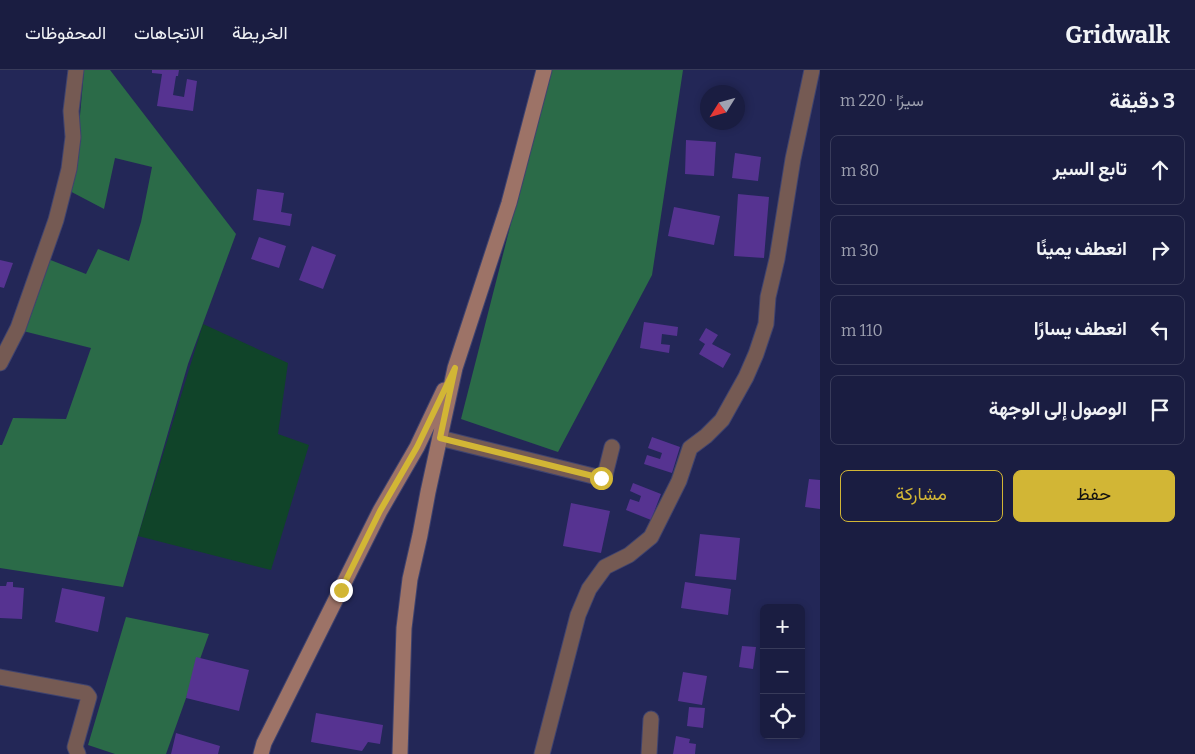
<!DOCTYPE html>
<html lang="ar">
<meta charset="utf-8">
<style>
:root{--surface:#1a1d41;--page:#232648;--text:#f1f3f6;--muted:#9fa2b1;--line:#383b5a;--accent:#d2b635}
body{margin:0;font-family:Bitter,Vazirmatn,serif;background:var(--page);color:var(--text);direction:rtl}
.controls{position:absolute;right:15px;bottom:15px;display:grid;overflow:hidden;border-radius:8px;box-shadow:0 2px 8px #0003}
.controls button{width:45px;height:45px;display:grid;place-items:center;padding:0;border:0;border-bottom:1px solid var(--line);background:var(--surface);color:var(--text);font:25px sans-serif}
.compass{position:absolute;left:700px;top:15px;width:45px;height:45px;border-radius:50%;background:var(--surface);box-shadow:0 2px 8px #0003;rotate:233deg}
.stop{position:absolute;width:15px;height:15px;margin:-11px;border:4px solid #d2b635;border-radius:50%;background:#fff}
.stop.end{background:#d2b635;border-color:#fff;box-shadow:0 1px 5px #0008}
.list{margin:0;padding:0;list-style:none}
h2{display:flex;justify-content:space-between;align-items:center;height:65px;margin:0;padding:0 20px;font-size:21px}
h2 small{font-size:16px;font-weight:400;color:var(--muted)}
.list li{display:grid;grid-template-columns:32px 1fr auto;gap:15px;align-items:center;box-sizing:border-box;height:70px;margin:0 10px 10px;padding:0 10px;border:1px solid var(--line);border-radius:8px}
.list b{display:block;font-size:19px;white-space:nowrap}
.list em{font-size:16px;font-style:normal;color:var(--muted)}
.actions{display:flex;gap:10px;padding:15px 20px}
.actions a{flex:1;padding:11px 0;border:1px solid var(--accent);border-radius:8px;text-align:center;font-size:18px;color:var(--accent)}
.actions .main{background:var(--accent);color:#111}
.icon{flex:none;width:28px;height:28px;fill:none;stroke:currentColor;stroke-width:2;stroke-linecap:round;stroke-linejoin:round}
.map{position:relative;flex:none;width:820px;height:684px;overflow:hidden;direction:ltr}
header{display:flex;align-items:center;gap:30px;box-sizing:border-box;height:70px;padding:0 25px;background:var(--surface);border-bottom:1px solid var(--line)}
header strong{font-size:24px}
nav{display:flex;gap:28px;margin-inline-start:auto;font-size:18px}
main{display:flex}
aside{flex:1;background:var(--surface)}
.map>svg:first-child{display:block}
.green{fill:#104429}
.forest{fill:#2b6b48}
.building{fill:#563391}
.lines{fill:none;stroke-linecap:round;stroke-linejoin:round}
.street-casing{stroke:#3f436f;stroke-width:17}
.secondary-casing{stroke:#3f436f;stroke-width:17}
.street{stroke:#755a53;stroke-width:15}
.secondary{stroke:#9d7367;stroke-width:15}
.route{stroke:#d2b635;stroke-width:6}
</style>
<header>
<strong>Gridwalk</strong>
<nav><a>الخريطة</a><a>الاتجاهات</a><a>المحفوظات</a></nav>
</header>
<main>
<aside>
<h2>3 دقيقة<small>سيرًا · 220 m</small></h2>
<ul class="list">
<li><svg class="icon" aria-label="ahead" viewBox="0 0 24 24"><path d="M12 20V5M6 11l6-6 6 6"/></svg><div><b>تابع السير</b></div><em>80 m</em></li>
<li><svg class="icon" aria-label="right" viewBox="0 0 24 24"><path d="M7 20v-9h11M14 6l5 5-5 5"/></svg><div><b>انعطف يمينًا</b></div><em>30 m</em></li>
<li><svg class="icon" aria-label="left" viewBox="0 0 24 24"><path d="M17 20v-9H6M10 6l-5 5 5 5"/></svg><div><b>انعطف يسارًا</b></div><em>110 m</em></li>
<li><svg class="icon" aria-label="arrive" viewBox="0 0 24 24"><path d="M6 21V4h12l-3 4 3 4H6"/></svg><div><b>الوصول إلى الوجهة</b></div></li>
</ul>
<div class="actions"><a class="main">حفظ</a><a>مشاركة</a></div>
</aside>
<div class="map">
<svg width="820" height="684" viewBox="0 0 820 684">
<rect width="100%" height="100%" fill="#232757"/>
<!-- green -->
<path class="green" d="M203 254 288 293 278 364 309 375 271 500 138 466Z"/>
<!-- forest -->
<path class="forest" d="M84 0H110L236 164 188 294 123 517 0 498V375H2L13 348 66 349 91 278 23 261 48 189 86 204 98 179 129 191 141 152 152 97 115 88 104 139 64 118 79 57Z
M550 0H683L652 205 558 382 461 349Z
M126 547 209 564 166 684H115L88 675Z"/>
<!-- building -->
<path class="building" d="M152 0H179L178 6H176L173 25 184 27 187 9 197 11 193 41 157 36 162 4 152 3Z
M686 70 716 72 714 106 685 104Z
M735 83 761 87 758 111 732 108Z
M257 119 284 123 281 142 292 144 290 156 253 150Z
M738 124 769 127 764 188 734 186Z
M674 137 720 146 714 175 668 166Z
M259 167 286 176 279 198 251 189Z
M312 176 336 185 323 219 299 210Z
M0 190 13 193 4 218 0 217Z
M644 252 678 257 677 266 662 264 661 274 670 275 669 283 640 278Z
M706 258 718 265 712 274 731 284 723 298 699 284 705 274 699 270Z
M652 367 680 377 672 403 644 394 647 385 660 389 662 383 648 378Z
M809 409 820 410V439L805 437Z
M633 413 661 424 651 450 626 440 630 429 639 432 641 426 630 421Z
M571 433 610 441 601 483 563 476Z
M700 464 740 468 736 510 695 506Z
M7 512H13V517L24 518 22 549 0 548V516H6Z
M685 512 731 519 728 545 681 538Z
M62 518 105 527 98 562 55 552Z
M742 576 756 577 753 599 739 597Z
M196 587 249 600 239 641 186 628Z
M683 602 707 606 702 635 678 631Z
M689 637 705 638 703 658 687 656Z
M316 643 383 655 380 674 368 672 362 681 311 672Z
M176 663 220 676 218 684H171Z
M676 666 690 669 689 673 696 674 695 684H673Z"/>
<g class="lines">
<!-- street casing -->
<g class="street-casing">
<path id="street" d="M0 293 18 258 56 150 69 99 73 67 71 41 76 0
M440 368 601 408 605 405 612 377
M0 607 86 623 89 627 75 677 78 684
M542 684 578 545 589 519 605 497 629 485 651 467 679 411 690 378 706 366 722 350 746 307 756 284 766 254 768 227 777 189 793 89 812 0
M649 684 651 649"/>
</g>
<!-- secondary casing -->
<g class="secondary-casing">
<path id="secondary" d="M261 684 264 673 380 441 417 377 444 320
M400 684 404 558 410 509 420 465 428 422 455 298 509 133 544 0"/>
</g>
<!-- street -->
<use href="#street" class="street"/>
<!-- secondary -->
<use href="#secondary" class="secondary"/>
</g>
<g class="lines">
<!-- route -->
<path class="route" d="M341 520 380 441 417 377 455 298 440 368 601 408"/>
</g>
</svg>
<div class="controls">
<button>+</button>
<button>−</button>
<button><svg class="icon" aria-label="locate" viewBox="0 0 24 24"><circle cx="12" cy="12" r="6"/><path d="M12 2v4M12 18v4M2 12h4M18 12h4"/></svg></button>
</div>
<svg class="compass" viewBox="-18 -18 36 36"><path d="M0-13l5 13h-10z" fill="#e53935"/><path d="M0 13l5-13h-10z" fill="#9fa2b1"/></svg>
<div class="stop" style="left:601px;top:408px"></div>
<div class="stop end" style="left:341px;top:520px"></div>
</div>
</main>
